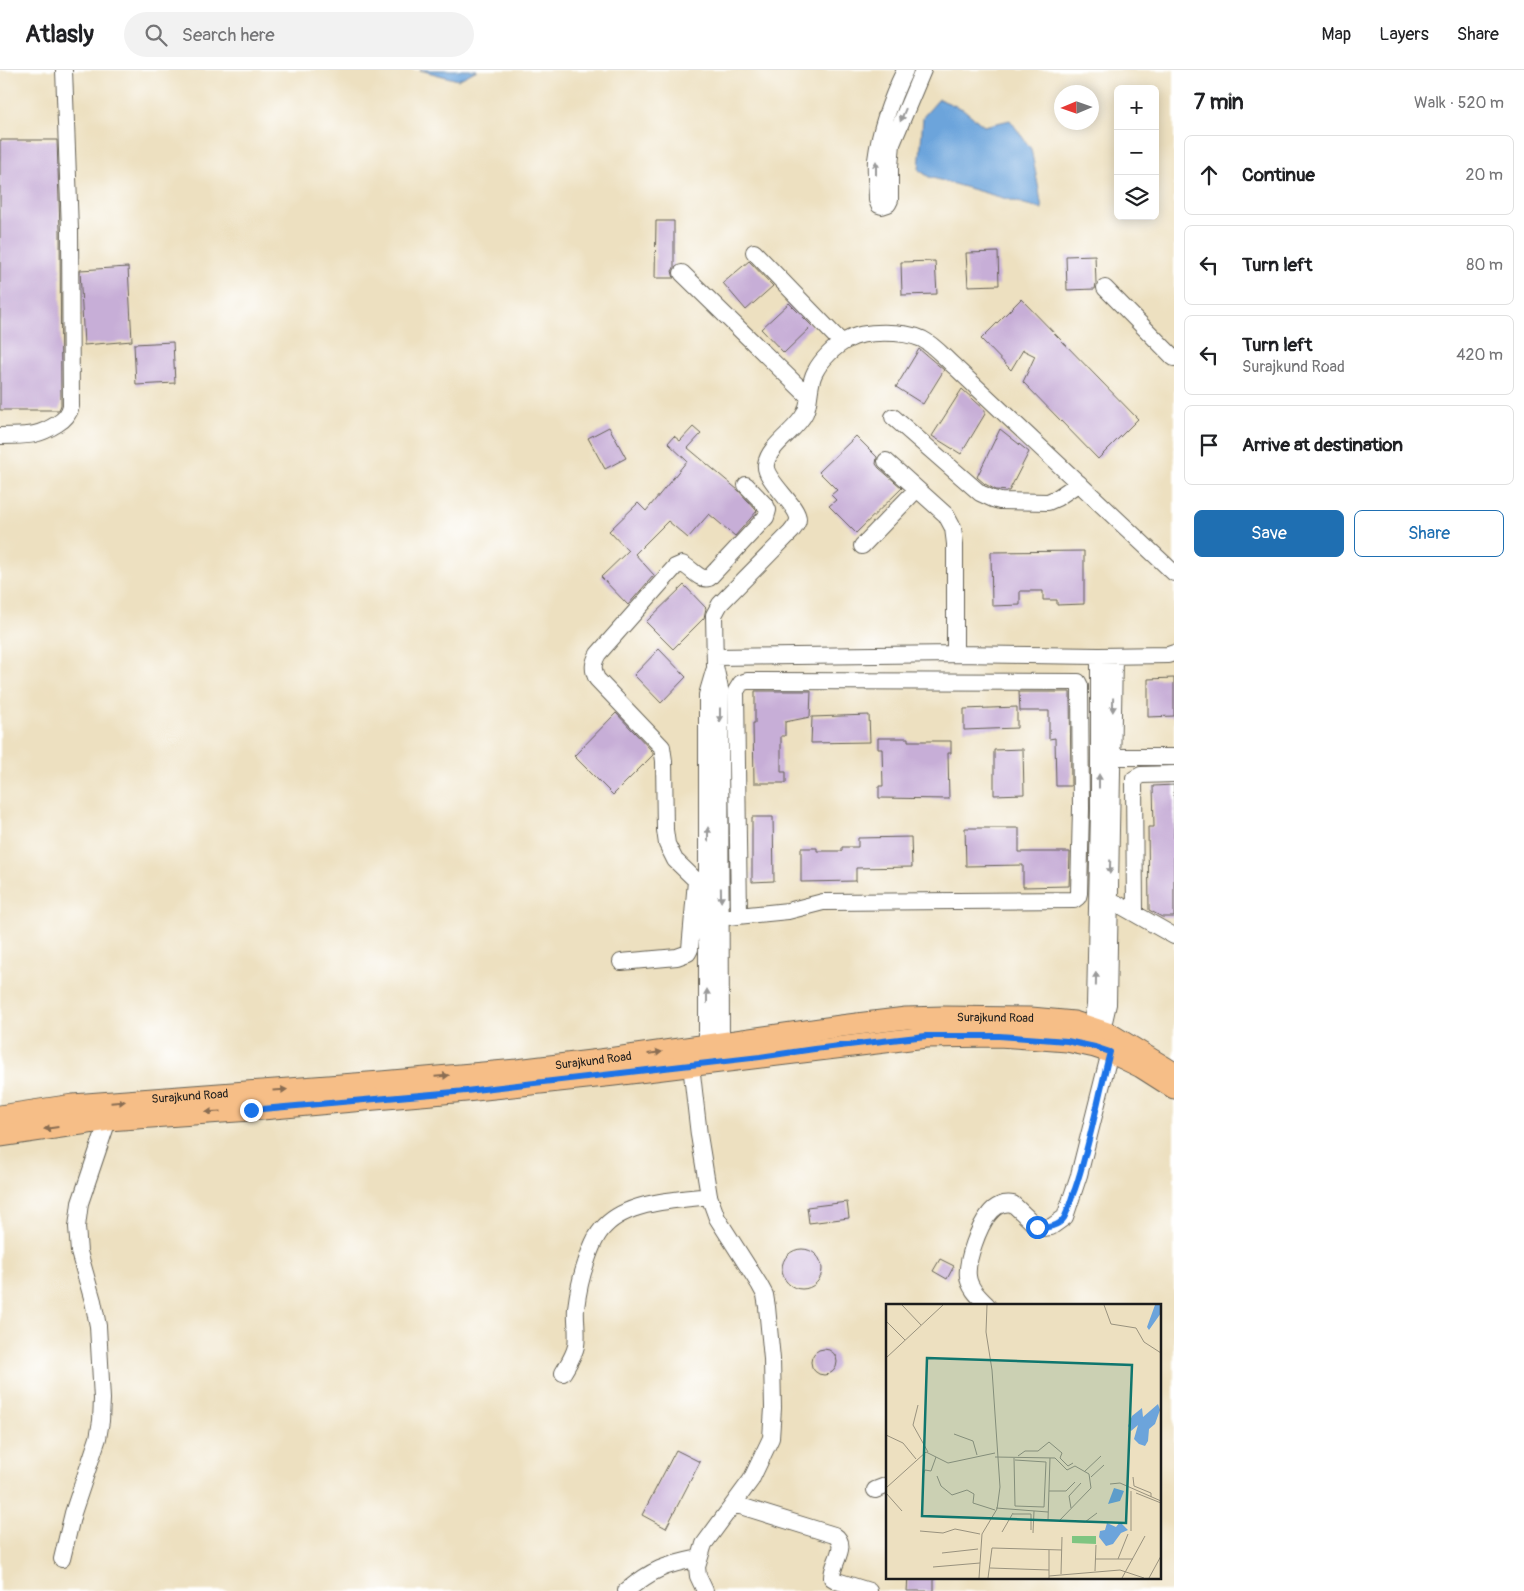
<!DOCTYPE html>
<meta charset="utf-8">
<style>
:root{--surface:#fff;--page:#f2f2f2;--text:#202124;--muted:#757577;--line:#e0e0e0;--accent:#1f6fb2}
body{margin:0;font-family:Pangolin,sans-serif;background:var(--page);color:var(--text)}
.controls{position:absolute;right:15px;top:15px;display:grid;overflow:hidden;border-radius:8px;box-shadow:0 2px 12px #0003}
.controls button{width:45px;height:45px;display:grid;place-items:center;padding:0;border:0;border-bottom:1px solid var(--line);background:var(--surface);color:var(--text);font:25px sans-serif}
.compass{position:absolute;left:1054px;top:15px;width:45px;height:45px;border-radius:50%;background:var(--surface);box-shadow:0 2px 12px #0003;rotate:268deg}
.stop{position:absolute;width:15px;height:15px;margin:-11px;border:4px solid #1a73e8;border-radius:50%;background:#fff}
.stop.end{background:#1a73e8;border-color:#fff;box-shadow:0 1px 5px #0008}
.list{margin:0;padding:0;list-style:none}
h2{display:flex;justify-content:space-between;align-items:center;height:65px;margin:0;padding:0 20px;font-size:21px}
h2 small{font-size:16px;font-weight:400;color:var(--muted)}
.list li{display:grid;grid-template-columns:32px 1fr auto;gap:15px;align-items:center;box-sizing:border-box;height:80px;margin:0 10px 10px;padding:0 10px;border:1px solid var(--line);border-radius:8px}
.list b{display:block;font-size:19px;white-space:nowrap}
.list p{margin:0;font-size:16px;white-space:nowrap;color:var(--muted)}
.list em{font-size:16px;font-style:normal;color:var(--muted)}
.actions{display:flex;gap:10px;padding:15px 20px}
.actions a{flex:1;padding:11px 0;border:1px solid var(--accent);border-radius:8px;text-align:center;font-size:18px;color:var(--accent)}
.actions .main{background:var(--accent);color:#fff}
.icon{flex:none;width:28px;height:28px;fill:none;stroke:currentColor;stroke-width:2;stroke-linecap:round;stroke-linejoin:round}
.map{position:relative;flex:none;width:1174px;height:1521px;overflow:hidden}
header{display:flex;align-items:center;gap:30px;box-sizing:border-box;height:70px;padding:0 25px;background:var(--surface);border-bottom:1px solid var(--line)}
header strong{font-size:24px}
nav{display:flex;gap:28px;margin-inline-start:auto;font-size:18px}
.search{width:350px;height:45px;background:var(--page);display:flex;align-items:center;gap:12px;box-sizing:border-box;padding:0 18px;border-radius:28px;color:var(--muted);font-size:19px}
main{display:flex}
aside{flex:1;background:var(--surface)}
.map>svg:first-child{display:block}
.water{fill:#6ca4db;stroke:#44607c}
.building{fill:#c7aed7}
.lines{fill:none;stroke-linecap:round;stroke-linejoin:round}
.minor-casing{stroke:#656155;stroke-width:18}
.major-casing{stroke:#656155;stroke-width:23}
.minor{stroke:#fff;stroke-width:16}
.major{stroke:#f6be87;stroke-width:21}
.oneway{fill:#999}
.oneway2{fill:#896d52}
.route{stroke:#1a73e8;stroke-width:6}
.labels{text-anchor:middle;stroke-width:4;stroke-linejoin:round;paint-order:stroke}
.street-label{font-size:12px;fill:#1c1c1c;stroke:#fff}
.inset-road{fill:none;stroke:#99927e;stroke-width:1}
.view{fill:#0f766e;fill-opacity:0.15;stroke:#0f766e;stroke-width:2.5}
.inset-edge{fill:none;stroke:#1c1c1c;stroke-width:2.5}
</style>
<header>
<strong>Atlasly</strong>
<div class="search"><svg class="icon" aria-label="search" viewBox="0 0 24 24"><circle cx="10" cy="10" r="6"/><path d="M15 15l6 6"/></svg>Search here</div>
<nav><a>Map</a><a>Layers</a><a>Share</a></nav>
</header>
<main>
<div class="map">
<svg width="1174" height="1521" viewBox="0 0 1174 1521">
<rect width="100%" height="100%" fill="#fff"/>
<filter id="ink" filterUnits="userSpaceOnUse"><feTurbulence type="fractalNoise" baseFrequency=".02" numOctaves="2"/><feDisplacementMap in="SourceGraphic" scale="10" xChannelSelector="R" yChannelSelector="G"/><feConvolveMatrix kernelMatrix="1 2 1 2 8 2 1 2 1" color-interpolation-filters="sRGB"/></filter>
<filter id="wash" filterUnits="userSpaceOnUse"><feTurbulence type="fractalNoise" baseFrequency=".0096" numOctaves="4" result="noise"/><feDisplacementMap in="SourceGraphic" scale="20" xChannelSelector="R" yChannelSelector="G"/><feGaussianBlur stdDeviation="1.12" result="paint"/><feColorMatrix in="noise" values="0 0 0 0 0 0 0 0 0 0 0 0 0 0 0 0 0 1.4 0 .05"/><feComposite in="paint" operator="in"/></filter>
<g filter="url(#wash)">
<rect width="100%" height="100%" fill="#ede0c0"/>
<!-- water -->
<path class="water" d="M420 0H477L458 10Z
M939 29 963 39 984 56 1010 50 1031 79 1039 120 1042 139 929 107 919 100 923 47Z"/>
<g id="blocks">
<!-- building -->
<path class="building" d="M0 70H57L60 160 61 335 59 340H0Z
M656 151H674V198L672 201 674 208H655Z
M998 182 999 215 968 216 966 183Z
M1095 185 1096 213 1095 219 1067 220 1066 186Z
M749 191 773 216 746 240 723 213Z
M935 191 937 224 902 225 901 192Z
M128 197 132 271 84 275 80 200Z
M1021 229 1138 349 1098 389 1023 312 1035 286 1023 280 1011 300 981 269Z
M789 233 812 256 784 283 761 259Z
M173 272 175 313 136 315 134 274Z
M919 279 944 300 923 334 896 317Z
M962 319 985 340V344L961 384 932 366Z
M609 357 626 388 605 399 588 368Z
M693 357 701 364 688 378 738 420 757 441 735 466 709 444 688 468 668 451 635 484 654 505 628 535 601 507 628 481 609 461 638 433 646 441 687 391 668 373 674 366 680 371Z
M1000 359 1029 382 1009 421 996 420 985 414 977 407Z
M856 366 877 387 876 394 879 398 902 418 856 463 829 436 836 430 831 425 837 420 819 402Z
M1084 481V534L1057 535V530H1043V521H1020V535L992 536 991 482Z
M684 515 706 538 704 548 673 579 646 552Z
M659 579 686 607 661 633 634 605Z
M1174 608V646L1148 647V609Z
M755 621H811L810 647 785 652V666H781V702H786V713H754L753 653H755Z
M1019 622H1070L1071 716H1056L1055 668 1049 669V641H1020Z
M1017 637V658L964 660V639Z
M616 643 653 682V685L613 725 574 686Z
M869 645 870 672 811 673 812 647Z
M878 668H908V671H951V683H948L949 729 879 728V716H883L882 679H878Z
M1023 679 1024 724 994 725V680Z
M1174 715V847H1162L1149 840 1148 757H1154L1153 716Z
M752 747H773L774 811 752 812Z
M965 758H1019V782H1070L1069 816 1023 817V795L966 796Z
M911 767 912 797 856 798V811L801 812V778H817V781H842V777H858V768Z
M847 1132 849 1148 809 1153 807 1137Z
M782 1199a20 20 0 1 1 40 0a20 20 0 1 1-40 0Z
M940 1189 954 1196 947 1209 933 1201Z
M811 1292a13 13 0 1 1 26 0a13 13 0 1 1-26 0Z
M676 1380 700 1392 666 1458 642 1445Z
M908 1507H934V1521H907Z"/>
</g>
</g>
<g filter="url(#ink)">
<use href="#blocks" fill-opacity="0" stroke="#656155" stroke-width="1"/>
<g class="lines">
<!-- minor casing -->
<g class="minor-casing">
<path id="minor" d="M905 0C891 29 880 58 876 90 875 103 877 117 877 130L879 135 882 136 888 134 890 130V96L892 74 923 0
M754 182 842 273
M682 203 809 327
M1105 218 1174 288
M893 347 980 423 993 429 1000 431 1048 432 1057 428 1079 413
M0 366C25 365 35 368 57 354 64 350 69 345 71 336L70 160 64 0
M886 391 946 445 953 458 955 474V584
M862 476 917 419
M715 587 955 584 1099 586 1168 585 1174 583
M1101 687H1174
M708 822 675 790 667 774 665 760 664 691 662 677 597 609C592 599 593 593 598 584L675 497 682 494C692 498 699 511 709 508L766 447 768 440 766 436 746 415
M1102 825 1174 866
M1135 843 1134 709 1141 705 1174 704
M708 849 788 841 823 832 1074 830 1078 827 1079 823 1081 738 1080 616 1078 612 747 611 741 613 736 621 739 845
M621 892 677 887 688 883 690 879 696 811
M1088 968 1095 936 1099 741V586
M1099 973 1108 934 1114 586
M707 985V625L714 601
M721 985 720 619 715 596 714 545 720 534 791 462C794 458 798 454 798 449 798 435 763 409 766 394 769 375 797 360 805 343 811 330 808 314 815 302 821 290 835 276 847 270 864 260 904 261 922 269 934 275 944 287 954 296L1174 503
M691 995 699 1065 709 1126 717 1148 759 1214 765 1225 767 1237 772 1289 773 1338 771 1368 751 1410 704 1474 697 1497 698 1506 705 1521
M987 1235C979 1227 969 1218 968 1206 966 1191 979 1156 989 1144 995 1136 1004 1132 1013 1134L1034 1154 1042 1158 1051 1157 1065 1147 1079 1105 1110 982
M563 1303C568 1294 574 1286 576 1276 578 1263 575 1250 576 1238 578 1222 581 1207 586 1193 590 1180 595 1165 605 1156 629 1131 677 1130 709 1126
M875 1420 888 1415
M734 1434 834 1465C850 1475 831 1494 832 1508L837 1511 869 1521
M62 1489 73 1443 98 1368 101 1351 102 1329 98 1256 93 1231 79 1182 77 1157 80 1133 108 1050
M626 1521C653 1499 665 1495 699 1488"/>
</g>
<!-- major casing -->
<g class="major-casing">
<g id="major">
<path id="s1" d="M0 1046 73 1035 381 1012 517 1000 608 989 841 956 906 948 944 947 1031 948 1074 952 1110 964 1174 1003"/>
<path d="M0 1066 108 1050 251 1040 466 1021 614 1005 926 967 999 966 1067 971 1095 977 1110 982 1141 997 1174 1018"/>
</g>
</g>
<!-- minor -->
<use href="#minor" class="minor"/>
<!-- major -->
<use href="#major" class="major"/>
</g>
<!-- one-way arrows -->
<defs><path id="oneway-solid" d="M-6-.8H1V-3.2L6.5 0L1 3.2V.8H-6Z" transform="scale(1.25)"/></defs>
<g class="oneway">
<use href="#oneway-solid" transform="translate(903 45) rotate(113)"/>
<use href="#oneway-solid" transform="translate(876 98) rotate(-90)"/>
<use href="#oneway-solid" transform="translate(1113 635) rotate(91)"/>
<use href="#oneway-solid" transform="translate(720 645) rotate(90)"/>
<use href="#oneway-solid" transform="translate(1099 711) rotate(-90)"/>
<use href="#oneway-solid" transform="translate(708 764) rotate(-90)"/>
<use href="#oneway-solid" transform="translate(1110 797) rotate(92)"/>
<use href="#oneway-solid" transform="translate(721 825) rotate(89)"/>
<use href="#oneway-solid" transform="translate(1096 909) rotate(-89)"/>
<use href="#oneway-solid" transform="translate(707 926) rotate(-90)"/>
</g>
<g class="oneway2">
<use href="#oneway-solid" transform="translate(655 983) rotate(-8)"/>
<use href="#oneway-solid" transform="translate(442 1006) rotate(-5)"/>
<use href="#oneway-solid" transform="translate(280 1020) rotate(-4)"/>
<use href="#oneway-solid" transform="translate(118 1032) rotate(-5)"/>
<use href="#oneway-solid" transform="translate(213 1042) rotate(176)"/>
<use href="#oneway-solid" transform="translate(51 1058) rotate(172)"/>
</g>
</g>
<g class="lines" filter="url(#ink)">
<!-- route -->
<path class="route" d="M251 1040 466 1021 760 987 814 979 926 966H999L1067 971 1095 977 1110 982C1098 1027 1090 1075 1075 1119 1071 1128 1069 1139 1064 1148 1059 1156 1046 1159 1037 1157"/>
</g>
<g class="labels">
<!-- street labels -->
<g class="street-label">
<text dy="4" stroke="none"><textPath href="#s1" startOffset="1001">Surajkund Road</textPath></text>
<text dy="4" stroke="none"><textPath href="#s1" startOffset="596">Surajkund Road</textPath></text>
<text dy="4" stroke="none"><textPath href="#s1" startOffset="191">Surajkund Road</textPath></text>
</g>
</g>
<!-- overview -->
<g transform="translate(886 1234)">
<rect width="275" height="275" fill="#ede0c0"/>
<path d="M186 232H210V240L186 239Z" fill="#7fc581"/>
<path d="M269 1H275V9L263 26 261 23ZM272 100 274 106 269 120 263 125 262 137 259 142 253 140 248 135 252 121 245 127 242 122 246 112 256 104 257 113ZM228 184 238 187 234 197 222 200ZM234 218 242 226 235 229 227 240 220 242 213 233 214 227 219 226 221 219 230 223Z" fill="#6ca4db"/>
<path class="inset-road" d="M16 1 35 21M218 1 225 20 250 24 258 38 275 49M0 17 19 36M0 54 57 1M32 101 27 121 42 148M68 130 87 137 91 151M0 131 17 139 30 155M132 152 139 147H152L163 138 176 149 174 154 182 162 187 159M109 153 169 154 181 166 189 162 203 170 205 184 173 217M128 154 129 202 158 203 160 158 129 156M164 154 162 216 199 218 211 209M198 168 215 152M37 171 39 166 45 167 50 153M51 172 55 182 66 191 81 186 88 190 87 199 109 206M205 173 218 161M247 173 248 182 265 189V193M224 180 234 179 275 197M0 184 40 148 62 159 109 149M163 187H180L189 178M0 189 16 207M250 189 275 199M110 204 162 208M185 204 183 192 195 179M127 210H145V226M34 227 57 229 69 225 94 230M245 227V187M116 228 127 209M147 229 148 207M56 249 92 245M209 255H247M232 255 242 230M47 263 94 259M104 264 163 266M209 267 210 241M175 270 176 233M163 272 234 266 258 274M93 274 96 230 111 205 114 183 106 66 100 28 101 1M102 274 106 244 176 246M163 274V246M236 274 259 232M263 274 275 252"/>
<path class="view" d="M41 54 246 61 240 219 36 212Z"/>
<rect width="275" height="275" class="inset-edge"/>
</g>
</svg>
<div class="controls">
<button>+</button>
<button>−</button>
<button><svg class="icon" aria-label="layers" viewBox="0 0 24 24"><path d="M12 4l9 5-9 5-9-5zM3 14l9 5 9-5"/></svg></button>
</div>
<svg class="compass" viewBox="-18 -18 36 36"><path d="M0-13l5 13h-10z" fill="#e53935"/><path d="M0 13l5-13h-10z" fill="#757577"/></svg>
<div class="stop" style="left:1037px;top:1157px"></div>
<div class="stop end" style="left:251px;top:1040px"></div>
</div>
<aside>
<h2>7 min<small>Walk · 520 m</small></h2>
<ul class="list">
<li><svg class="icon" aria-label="ahead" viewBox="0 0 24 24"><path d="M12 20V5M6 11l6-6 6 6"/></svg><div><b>Continue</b></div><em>20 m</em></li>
<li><svg class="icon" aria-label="left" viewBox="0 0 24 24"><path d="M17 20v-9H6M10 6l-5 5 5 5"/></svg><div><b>Turn left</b></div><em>80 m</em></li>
<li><svg class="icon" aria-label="left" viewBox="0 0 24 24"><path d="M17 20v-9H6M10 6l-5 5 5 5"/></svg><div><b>Turn left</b><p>Surajkund Road</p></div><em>420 m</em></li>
<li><svg class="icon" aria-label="arrive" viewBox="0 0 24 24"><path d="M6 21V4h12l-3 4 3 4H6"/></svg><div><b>Arrive at destination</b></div></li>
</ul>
<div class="actions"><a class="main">Save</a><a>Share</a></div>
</aside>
</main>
